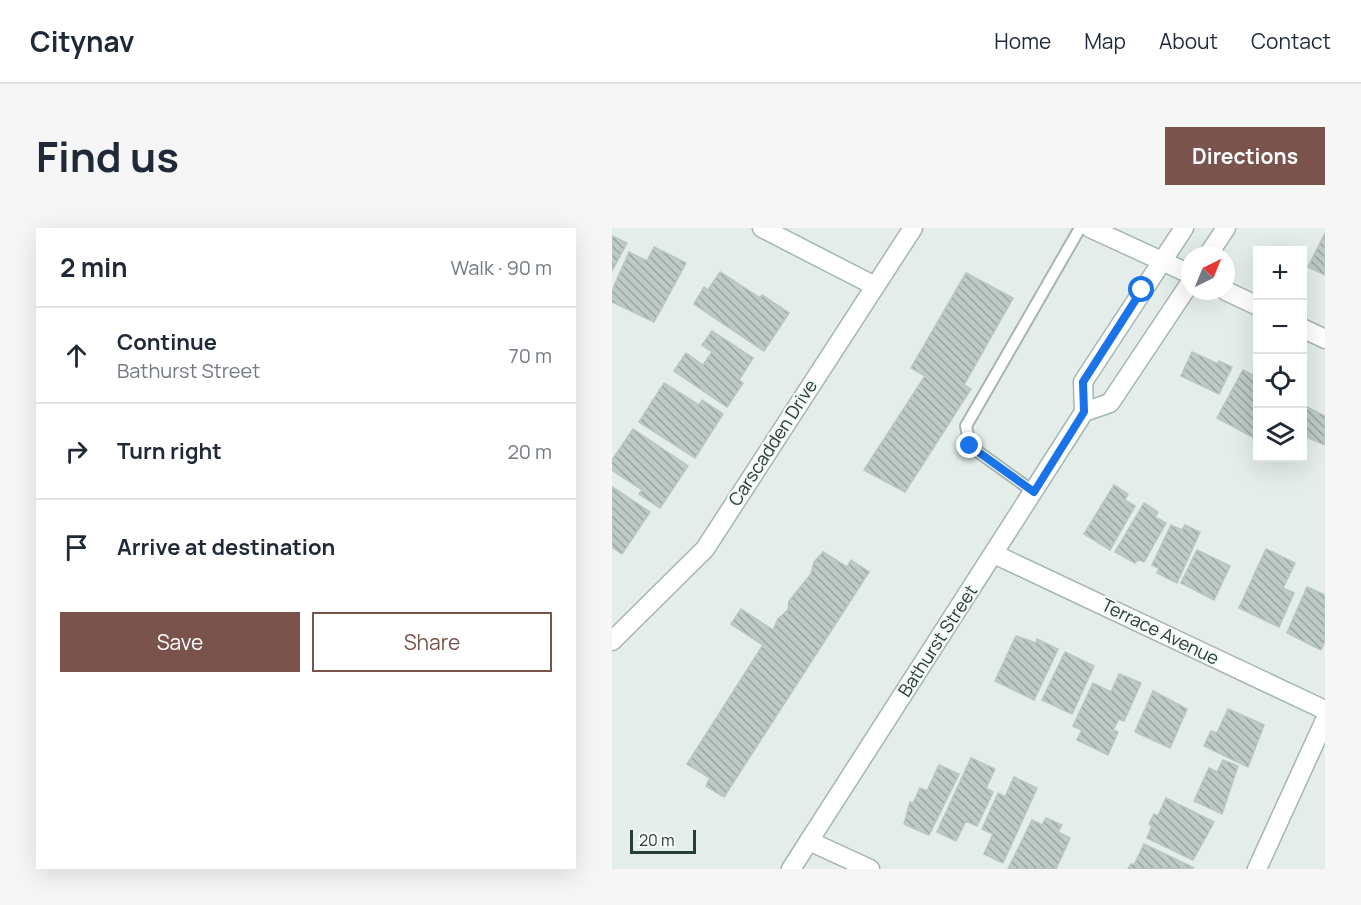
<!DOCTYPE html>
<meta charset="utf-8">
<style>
:root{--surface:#fff;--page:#f6f6f7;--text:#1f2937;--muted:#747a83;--line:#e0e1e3;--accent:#7a544c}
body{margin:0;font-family:Manrope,sans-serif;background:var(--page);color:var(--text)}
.controls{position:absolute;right:18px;top:18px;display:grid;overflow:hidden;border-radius:0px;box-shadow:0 6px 24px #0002}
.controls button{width:54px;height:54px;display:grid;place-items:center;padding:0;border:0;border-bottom:2px solid var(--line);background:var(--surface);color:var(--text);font:30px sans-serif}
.compass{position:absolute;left:569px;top:18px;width:54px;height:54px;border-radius:50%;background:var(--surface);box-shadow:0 6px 24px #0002;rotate:43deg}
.scale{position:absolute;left:18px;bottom:15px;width:66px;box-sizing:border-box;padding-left:6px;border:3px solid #253e37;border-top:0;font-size:16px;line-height:21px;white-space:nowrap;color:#253e37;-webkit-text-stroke:4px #f5f9f7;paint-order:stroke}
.stop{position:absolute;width:18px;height:18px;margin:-14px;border:4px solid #1a73e8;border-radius:50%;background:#fff}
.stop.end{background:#1a73e8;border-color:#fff;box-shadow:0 2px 6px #0008}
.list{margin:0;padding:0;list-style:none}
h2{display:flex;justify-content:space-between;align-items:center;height:78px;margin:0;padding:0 24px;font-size:26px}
h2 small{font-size:20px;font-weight:400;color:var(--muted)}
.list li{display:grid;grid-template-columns:39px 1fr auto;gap:18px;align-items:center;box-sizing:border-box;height:96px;padding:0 24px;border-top:2px solid var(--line)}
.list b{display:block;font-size:22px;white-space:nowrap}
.list p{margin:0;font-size:20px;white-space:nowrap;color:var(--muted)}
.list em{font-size:20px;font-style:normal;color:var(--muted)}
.actions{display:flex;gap:12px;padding:18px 24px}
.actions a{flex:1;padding:14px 0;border:2px solid var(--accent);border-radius:0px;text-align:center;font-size:21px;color:var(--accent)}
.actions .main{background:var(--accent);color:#fff}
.icon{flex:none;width:33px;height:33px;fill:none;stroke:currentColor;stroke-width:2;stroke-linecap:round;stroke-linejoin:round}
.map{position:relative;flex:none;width:713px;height:641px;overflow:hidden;border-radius:0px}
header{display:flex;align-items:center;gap:36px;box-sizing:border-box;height:84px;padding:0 30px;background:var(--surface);border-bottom:2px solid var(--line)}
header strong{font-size:28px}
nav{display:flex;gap:33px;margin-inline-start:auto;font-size:21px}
.intro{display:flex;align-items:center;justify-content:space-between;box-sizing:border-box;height:144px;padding:0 36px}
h1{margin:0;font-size:42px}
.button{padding:15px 27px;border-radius:0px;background:var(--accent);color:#fff;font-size:21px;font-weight:700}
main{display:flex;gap:36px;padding:0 36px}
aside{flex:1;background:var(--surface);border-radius:0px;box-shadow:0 6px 24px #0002}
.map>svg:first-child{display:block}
.building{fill:url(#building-back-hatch);stroke:#b7c6c0;stroke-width:1.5}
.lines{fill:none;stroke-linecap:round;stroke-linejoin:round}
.lane-casing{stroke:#a7b5b0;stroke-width:14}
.street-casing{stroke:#a7b5b0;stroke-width:21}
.secondary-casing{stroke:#a3b8b1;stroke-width:21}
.lane{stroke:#fff;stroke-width:10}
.street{stroke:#fff;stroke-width:18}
.secondary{stroke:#fff;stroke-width:18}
.route{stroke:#1a73e8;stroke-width:8}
.labels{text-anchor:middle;stroke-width:4.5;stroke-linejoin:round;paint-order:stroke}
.street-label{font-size:18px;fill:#253e37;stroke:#f5f9f7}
</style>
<header>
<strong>Citynav</strong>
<nav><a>Home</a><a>Map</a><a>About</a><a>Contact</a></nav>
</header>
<div class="intro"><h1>Find us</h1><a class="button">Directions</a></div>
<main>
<aside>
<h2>2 min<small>Walk · 90 m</small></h2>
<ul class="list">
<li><svg class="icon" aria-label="ahead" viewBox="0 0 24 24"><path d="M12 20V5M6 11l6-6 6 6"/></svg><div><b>Continue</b><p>Bathurst Street</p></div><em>70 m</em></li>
<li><svg class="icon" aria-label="right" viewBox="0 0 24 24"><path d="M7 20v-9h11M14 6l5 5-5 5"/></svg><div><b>Turn right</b></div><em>20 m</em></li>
<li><svg class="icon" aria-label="arrive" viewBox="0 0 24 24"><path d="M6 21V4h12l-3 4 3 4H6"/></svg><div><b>Arrive at destination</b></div></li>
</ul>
<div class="actions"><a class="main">Save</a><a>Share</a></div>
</aside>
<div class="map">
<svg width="713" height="641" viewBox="0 0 713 641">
<defs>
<pattern id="building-back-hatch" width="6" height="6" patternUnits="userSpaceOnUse" patternTransform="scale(1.5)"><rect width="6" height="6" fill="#bdcac5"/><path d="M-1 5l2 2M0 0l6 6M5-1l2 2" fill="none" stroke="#99a5a1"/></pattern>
</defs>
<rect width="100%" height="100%" fill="#e4ede9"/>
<!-- building -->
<path class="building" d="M713 5V47L696 39Z
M0 8 15 15 0 43Z
M42 19 74 35 42 94 0 74V63L17 24 35 33Z
M108 44 148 70 150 67 177 85 152 123 82 76 92 59 96 62Z
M354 45 401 70 352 157 359 161 293 264 252 242 313 148 299 140Z
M100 103 141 130 127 152 131 155 115 179 62 143 74 125 91 137 100 124 90 117Z
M580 124 606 136 607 133 620 139 607 166 569 148Z
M631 142 646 150V212L605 190Z
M52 155 87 177 90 172 111 186 83 230 27 194Z
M693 178 713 188V217L690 207Z
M21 201 76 238 48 280 27 266 30 262 0 242V232Z
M502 257 516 266 513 272 523 278 498 322 472 306Z
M0 259 38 284 10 326 0 319Z
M532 275 546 284 543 289 554 295 532 334 526 331 523 335 503 324Z
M559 297 570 302 573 297 588 304 565 355 545 345 547 340 540 337Z
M654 321 683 335 671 360 682 365 667 399 627 380Z
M585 322 618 338 602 372 569 355Z
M211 324 235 339 239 332 257 344 112 569 94 558 98 550 75 536 151 417 119 396 129 381 161 402 166 391 176 382 177 373 199 346 202 334Z
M695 359 713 367V413L709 422 675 405Z
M404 408 424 415 425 411 446 421 422 472 383 453Z
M453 424 482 438 460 486 430 472Z
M507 446 529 455 512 493 507 491 501 502 506 504 496 527 465 512 470 502 461 498 481 455 499 464Z
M541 463 575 481 558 520 523 504Z
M616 481 652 497 636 539 592 518 599 503 605 505Z
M359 530 383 541 374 560 381 564 365 598 354 593 344 613 325 604Z
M611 532 626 538 610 586 582 573 597 540 605 544Z
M327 537 347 546 317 607 292 596 298 574 301 575 308 560 315 563Z
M402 549 425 560 391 635 372 626 381 606 370 601 386 565 393 569Z
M554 570 602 594 581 632 535 610 540 598 537 596 542 586 546 588Z
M434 590 450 597 446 604 458 610 444 641H396L420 592 430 597Z
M532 616 580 639 582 640 516 641 519 636 522 637Z"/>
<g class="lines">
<!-- lane casing -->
<g class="lane-casing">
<path id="lane" d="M422 264 358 218 354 198 468 0"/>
</g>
<!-- street casing -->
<g class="street-casing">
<path id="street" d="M150 0 261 57
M478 0 578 46
M614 63 646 78
M690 100 713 111
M382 326 713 482
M0 413 93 321 301 0
M197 613 258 641
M645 641 713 492"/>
</g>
<!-- secondary casing -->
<g class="secondary-casing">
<path id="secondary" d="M596 27 614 0
M472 184 498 175 578 55
M179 641 472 184 471 154 572 0"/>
</g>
<!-- lane -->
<use href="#lane" class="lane"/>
<!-- street -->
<use href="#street" class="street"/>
<!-- secondary -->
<use href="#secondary" class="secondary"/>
</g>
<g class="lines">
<!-- route -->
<path class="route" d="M358 218 422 264 472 184 471 154 530 62"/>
</g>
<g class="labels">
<!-- street labels -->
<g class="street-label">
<text transform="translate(161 215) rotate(-57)" y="6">Carscadden Drive</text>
<text transform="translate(548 404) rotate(26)" y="6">Terrace Avenue</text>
<text transform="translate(326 413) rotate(-57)" y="6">Bathurst Street</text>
</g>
</g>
</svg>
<div class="controls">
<button>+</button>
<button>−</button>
<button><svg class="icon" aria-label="locate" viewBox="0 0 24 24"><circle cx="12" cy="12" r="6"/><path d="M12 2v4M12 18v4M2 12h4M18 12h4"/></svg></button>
<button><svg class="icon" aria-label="layers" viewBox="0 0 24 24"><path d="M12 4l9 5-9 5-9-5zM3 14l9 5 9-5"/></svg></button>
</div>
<svg class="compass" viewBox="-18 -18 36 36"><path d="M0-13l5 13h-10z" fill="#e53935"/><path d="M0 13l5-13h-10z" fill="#747a83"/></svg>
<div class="scale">20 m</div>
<div class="stop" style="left:530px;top:62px"></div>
<div class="stop end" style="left:358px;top:218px"></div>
</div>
</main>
